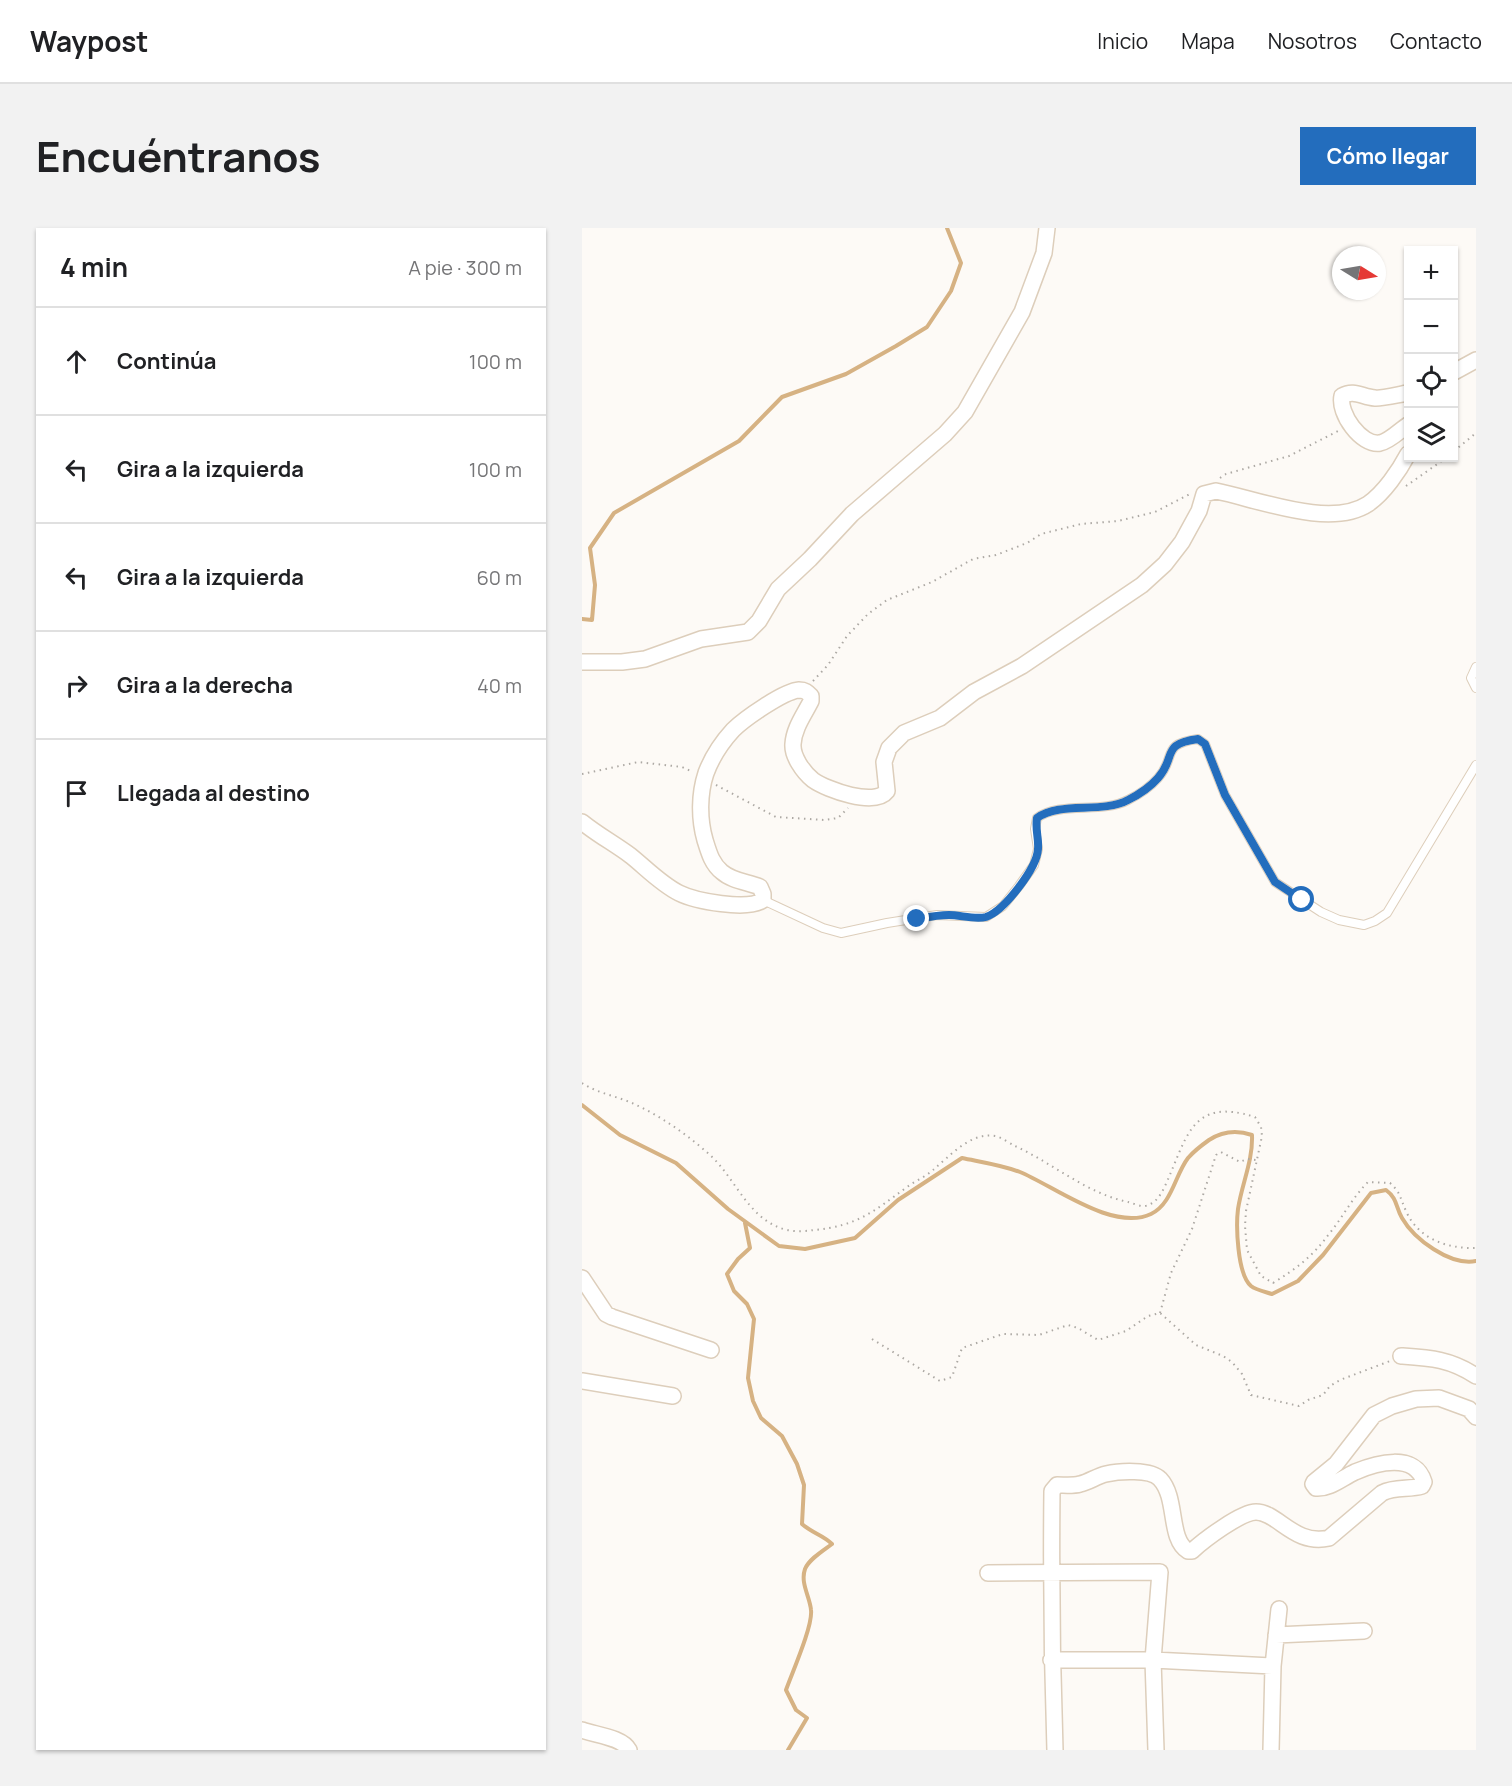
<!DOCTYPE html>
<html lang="es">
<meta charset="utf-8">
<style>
:root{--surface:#fff;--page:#f2f2f2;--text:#202124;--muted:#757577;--line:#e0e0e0;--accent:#236dbd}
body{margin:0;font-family:Manrope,sans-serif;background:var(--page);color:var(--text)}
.controls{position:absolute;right:18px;top:18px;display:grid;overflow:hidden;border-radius:0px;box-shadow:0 2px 4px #0004}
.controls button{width:54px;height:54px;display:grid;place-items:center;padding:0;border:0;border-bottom:2px solid var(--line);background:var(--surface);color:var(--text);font:30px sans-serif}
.compass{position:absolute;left:750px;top:18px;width:54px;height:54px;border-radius:50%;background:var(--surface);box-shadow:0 2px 4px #0004;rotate:101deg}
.stop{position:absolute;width:18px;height:18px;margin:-14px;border:4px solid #236dbd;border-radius:50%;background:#fff}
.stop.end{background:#236dbd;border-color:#fff;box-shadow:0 2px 6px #0008}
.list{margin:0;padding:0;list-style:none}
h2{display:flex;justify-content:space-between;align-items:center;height:78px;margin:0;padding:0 24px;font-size:26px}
h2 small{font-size:20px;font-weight:400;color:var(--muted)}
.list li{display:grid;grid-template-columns:39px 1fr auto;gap:18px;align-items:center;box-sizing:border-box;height:108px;padding:0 24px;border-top:2px solid var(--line)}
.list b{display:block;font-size:22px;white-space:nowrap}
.list em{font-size:20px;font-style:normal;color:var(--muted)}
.icon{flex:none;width:33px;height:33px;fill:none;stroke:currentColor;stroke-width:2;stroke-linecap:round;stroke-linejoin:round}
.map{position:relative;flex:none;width:894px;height:1522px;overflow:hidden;border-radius:0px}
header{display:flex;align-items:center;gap:36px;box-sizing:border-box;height:84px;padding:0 30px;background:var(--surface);border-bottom:2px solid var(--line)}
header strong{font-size:28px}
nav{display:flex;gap:33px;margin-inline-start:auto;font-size:21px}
.intro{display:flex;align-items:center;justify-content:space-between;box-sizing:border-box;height:144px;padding:0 36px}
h1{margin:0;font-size:42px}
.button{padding:15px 27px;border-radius:0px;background:var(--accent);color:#fff;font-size:21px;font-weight:700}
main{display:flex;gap:36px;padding:0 36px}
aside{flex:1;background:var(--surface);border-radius:0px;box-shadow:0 2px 4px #0004}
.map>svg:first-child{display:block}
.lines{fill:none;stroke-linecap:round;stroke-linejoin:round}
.stream{stroke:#d6b283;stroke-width:4}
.lane-casing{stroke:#ddcebb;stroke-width:10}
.street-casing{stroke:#ddcebb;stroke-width:18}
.path{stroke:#ada9a4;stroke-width:2;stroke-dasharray:1.5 4.5;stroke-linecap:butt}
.lane{stroke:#fff;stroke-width:8}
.street{stroke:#fff;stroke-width:15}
.route{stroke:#236dbd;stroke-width:8}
</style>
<header>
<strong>Waypost</strong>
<nav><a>Inicio</a><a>Mapa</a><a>Nosotros</a><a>Contacto</a></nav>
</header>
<div class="intro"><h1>Encuéntranos</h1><a class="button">Cómo llegar</a></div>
<main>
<aside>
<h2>4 min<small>A pie · 300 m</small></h2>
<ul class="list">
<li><svg class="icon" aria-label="ahead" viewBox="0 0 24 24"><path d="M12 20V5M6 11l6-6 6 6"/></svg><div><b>Continúa</b></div><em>100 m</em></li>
<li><svg class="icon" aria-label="left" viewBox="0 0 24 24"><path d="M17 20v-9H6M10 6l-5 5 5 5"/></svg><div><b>Gira a la izquierda</b></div><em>100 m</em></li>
<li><svg class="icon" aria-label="left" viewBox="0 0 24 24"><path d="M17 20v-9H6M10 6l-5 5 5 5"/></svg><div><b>Gira a la izquierda</b></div><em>60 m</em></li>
<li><svg class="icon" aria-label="right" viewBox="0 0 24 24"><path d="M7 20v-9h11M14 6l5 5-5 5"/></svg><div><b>Gira a la derecha</b></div><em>40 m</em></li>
<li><svg class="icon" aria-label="arrive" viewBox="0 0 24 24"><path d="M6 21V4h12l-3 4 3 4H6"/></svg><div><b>Llegada al destino</b></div></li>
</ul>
</aside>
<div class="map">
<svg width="894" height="1522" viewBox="0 0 894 1522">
<rect width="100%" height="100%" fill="#fdfaf6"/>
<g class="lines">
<!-- stream -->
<path class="stream" d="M0 391 10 392 13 357 8 320 32 285 157 213 200 169 264 146 314 118 345 99 369 63 379 35 365 0
M0 877 38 907 94 935 146 981 197 1018 223 1021 273 1010 316 972 380 930C399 934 420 937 438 944 472 958 531 1004 569 986 590 976 593 947 606 930 612 923 620 917 627 912 641 903 655 902 670 907 671 933 660 955 656 981 654 997 655 1046 669 1058 674 1062 684 1064 690 1066L716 1053 741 1027 789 965 804 962C816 971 813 978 820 990 832 1011 868 1038 894 1033
M163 995 168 1020 156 1031 145 1046 152 1063 165 1076 172 1091 166 1150 171 1173 179 1190 200 1208 215 1236 222 1257 220 1296C230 1305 241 1307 250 1316 242 1322 227 1331 223 1341 218 1355 228 1369 229 1382 231 1398 210 1445 204 1462L214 1482 225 1490 206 1522"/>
<!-- lane casing -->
<g class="lane-casing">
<path id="lane" d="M894 439 889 450 894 460
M181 672 241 700 259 705 305 695 355 687 404 689 421 678 437 658 452 637 456 621 453 601 455 590C478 573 520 586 546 572 556 567 569 558 576 550 595 529 578 516 616 511L623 516 643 567 693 654 739 684 757 692 782 697 793 693 805 685 894 537"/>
</g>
<!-- street casing -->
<g class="street-casing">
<path id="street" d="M872 144 894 132
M826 165C819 166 798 171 793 170 780 169 772 161 760 168 756 185 779 218 798 215 808 213 818 202 826 197
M0 434H40L63 431 119 411 166 404 177 393 196 361 228 331 270 286 363 206 383 184 440 84 462 25 465 0
M0 594C16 607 33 616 49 628 64 640 79 656 97 665 113 673 166 683 181 672V666L178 659C166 654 150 653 140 644 130 636 127 625 123 612 117 591 117 566 124 545 130 529 140 514 151 502 162 491 202 463 217 462 223 462 225 464 229 468V473C222 487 212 500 211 516 210 528 221 544 231 552 245 562 293 579 305 563L302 534 307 520 322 505 358 490 392 464 440 438 560 357 583 336 600 314 617 283 622 266 634 263C675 271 748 301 786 276 802 265 817 243 826 226
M0 1050 24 1086 30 1089 129 1122
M819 1128C849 1130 868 1131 894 1148
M0 1153 91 1168
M406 1345 578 1344 571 1432 574 1522
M694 1407 782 1403
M469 1432H571L691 1438
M0 1502C13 1507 40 1509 47 1522
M473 1522C470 1436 469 1349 470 1263L475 1257C483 1257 491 1258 498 1256 507 1254 515 1248 524 1246 537 1243 569 1241 578 1251 596 1270 586 1311 606 1323H610C622 1312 659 1284 674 1284 696 1284 712 1318 747 1310L800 1265C813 1258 827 1262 840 1258L842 1254C833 1224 794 1235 773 1244 760 1250 748 1261 734 1260L731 1256 732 1254 754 1236 792 1187 810 1178 834 1171 857 1170 887 1181 894 1189
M689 1522 691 1438 697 1381"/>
</g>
<!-- path -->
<path class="path" d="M872 223 894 205
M638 250 644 246 707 228 758 202
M824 258 864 230
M231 453 246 437 265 408 286 386 305 372 350 354 391 331 414 327 445 315 459 306 499 296 536 293 573 284 608 266
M0 546 56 534 100 539 111 544
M134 557 194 589 242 592 256 590 266 580
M0 855C15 865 34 868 50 875 79 888 106 907 129 928 154 951 167 993 205 1002 214 1004 224 1003 232 1002 275 998 291 984 325 959 333 953 343 949 351 942 368 928 388 904 413 908 419 909 427 915 433 918 472 936 504 965 546 974 551 975 558 979 563 978 573 976 578 968 582 960 605 912 607 868 673 889L679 899 680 908 664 983 663 998 665 1022 679 1048 691 1055C714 1041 731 1028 747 1006 761 989 770 970 786 954L808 955C819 965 818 970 824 983 836 1011 866 1021 894 1020
M578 1085 589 1045 610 1001 634 927 639 924 658 934 665 931 674 932
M290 1111 358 1153 370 1149 380 1120 421 1106 457 1107 486 1097 496 1100 516 1112 544 1103 566 1088 578 1085 614 1117 641 1128 650 1134 660 1146 669 1167 717 1178 726 1172 741 1167 748 1158 758 1152 808 1133"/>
<!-- lane -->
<use href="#lane" class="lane"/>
<!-- street -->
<use href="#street" class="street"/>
</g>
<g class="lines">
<!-- route -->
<path class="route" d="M335 691C346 689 356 687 367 687 378 687 393 692 404 689 422 683 455 640 456 621 457 610 453 602 455 590 478 573 520 586 546 572 556 567 569 558 576 550 595 529 578 516 616 511L623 516 643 567 693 654 720 672"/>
</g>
</svg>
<div class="controls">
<button>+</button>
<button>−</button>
<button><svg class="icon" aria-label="locate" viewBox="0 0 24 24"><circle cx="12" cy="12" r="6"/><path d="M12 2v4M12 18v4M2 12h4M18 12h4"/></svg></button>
<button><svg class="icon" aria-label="layers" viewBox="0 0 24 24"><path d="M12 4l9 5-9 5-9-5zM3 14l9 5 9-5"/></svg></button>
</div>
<svg class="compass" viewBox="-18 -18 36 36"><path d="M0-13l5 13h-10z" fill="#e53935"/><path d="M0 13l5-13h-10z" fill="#757577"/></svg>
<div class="stop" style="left:720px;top:672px"></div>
<div class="stop end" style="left:335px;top:691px"></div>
</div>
</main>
